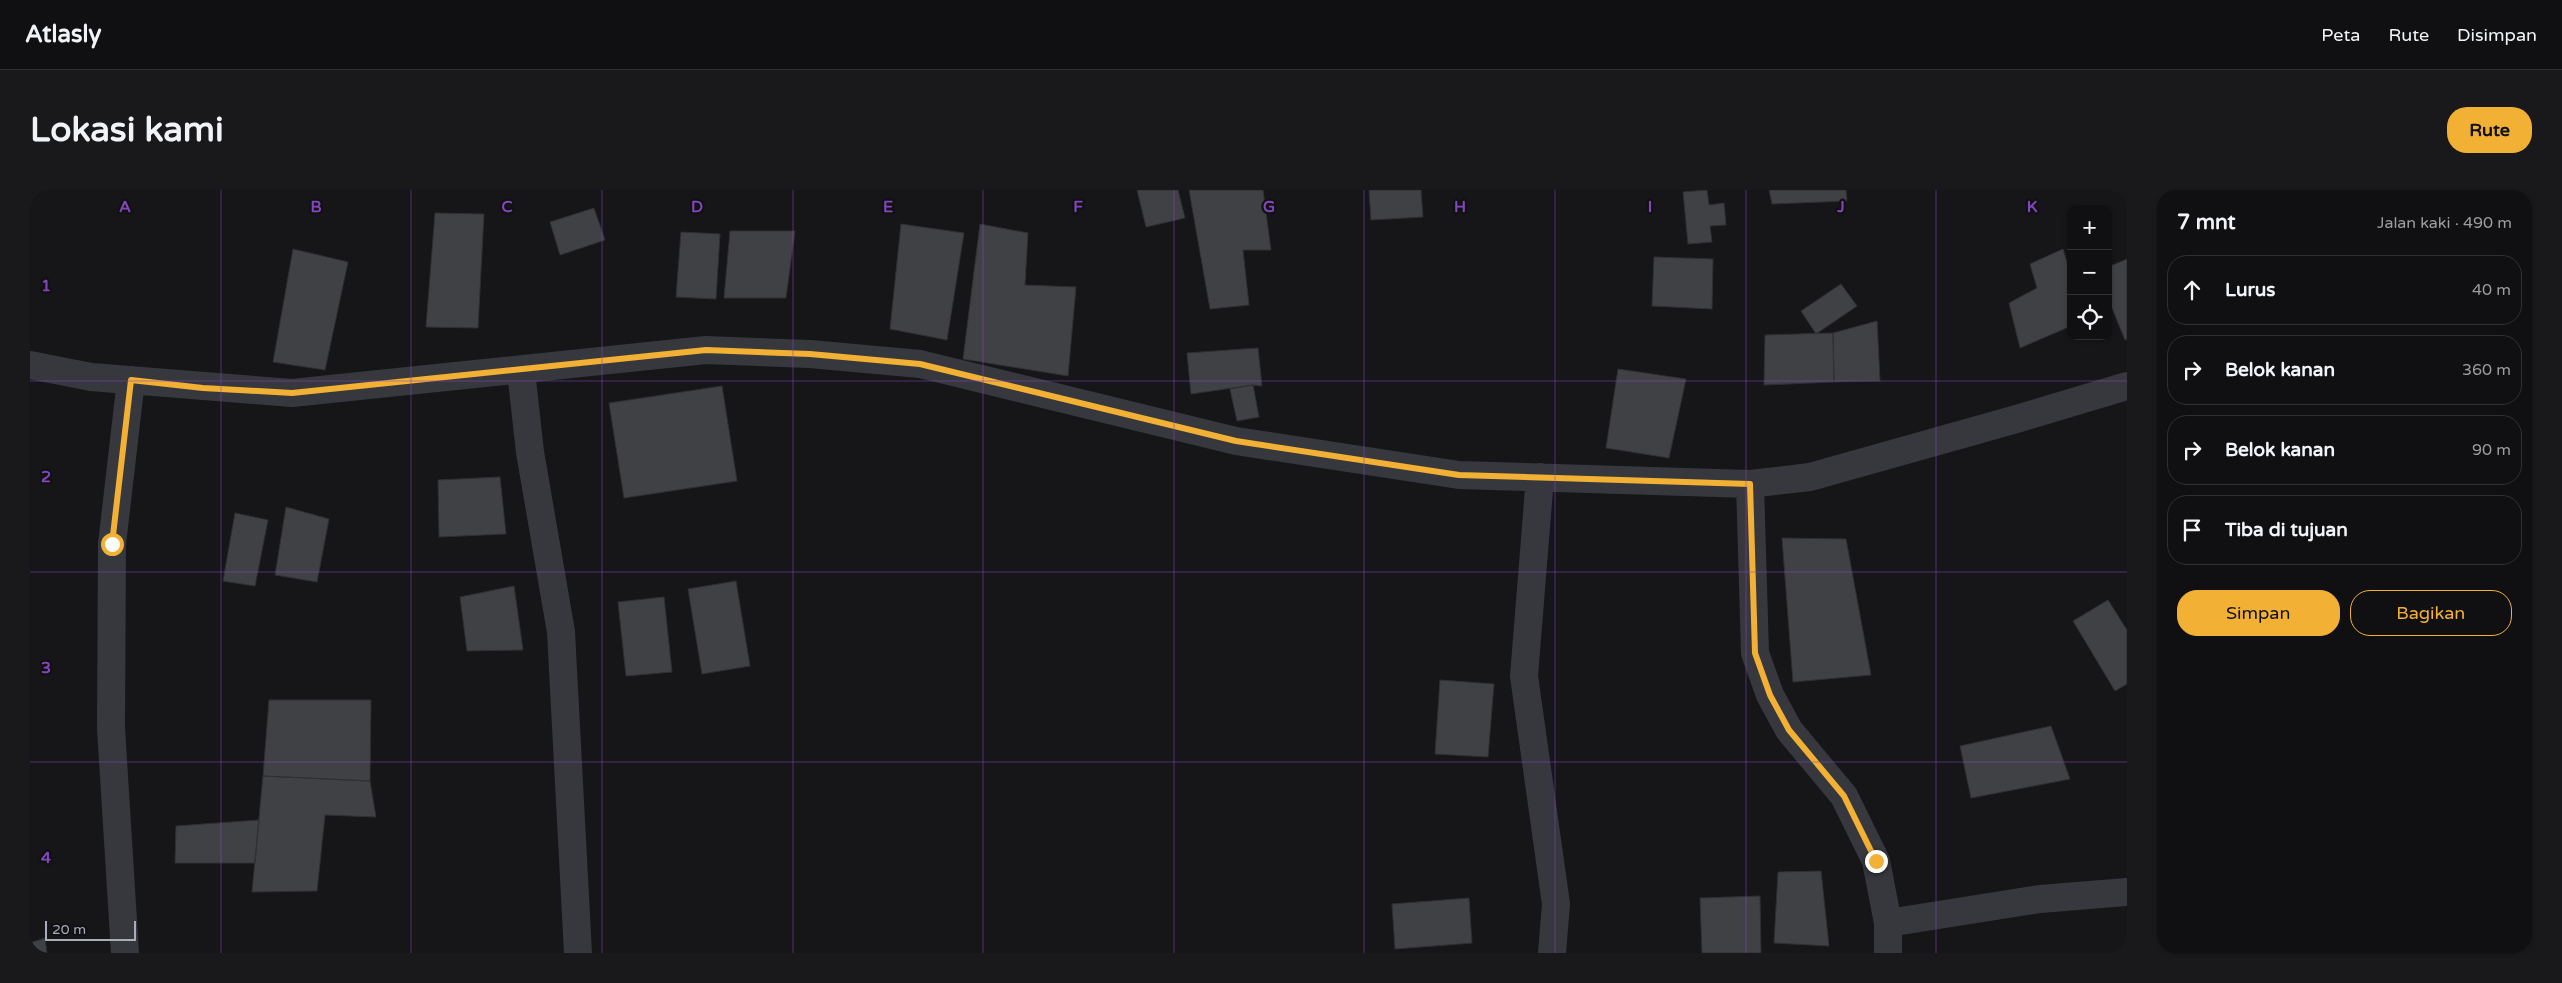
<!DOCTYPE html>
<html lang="id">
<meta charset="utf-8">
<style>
:root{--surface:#101012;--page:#19191b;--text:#f1f3f6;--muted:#9c9d9f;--line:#303032;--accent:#f2b134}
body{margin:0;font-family:"Varela Round",sans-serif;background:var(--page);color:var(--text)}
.controls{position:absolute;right:15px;top:15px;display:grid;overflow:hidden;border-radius:10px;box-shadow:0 1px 4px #0004}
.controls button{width:45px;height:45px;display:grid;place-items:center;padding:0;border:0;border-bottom:1px solid var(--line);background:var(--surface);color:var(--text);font:25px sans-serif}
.scale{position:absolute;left:15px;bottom:12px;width:91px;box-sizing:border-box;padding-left:5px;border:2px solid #a8adb8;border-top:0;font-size:14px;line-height:18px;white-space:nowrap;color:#a8adb8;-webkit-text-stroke:4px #111113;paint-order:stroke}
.stop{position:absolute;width:15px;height:15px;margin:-11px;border:4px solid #f2b134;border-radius:50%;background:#fff}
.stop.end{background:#f2b134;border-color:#fff;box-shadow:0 1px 5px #0008}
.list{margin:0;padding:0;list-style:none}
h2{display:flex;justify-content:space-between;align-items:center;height:65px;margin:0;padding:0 20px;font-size:21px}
h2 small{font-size:16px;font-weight:400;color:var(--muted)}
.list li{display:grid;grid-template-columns:32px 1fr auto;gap:15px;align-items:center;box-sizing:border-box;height:70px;margin:0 10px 10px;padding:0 10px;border:1px solid var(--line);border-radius:20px}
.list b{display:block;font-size:19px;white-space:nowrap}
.list em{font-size:16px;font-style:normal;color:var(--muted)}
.actions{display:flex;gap:10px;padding:15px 20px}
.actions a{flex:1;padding:11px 0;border:1px solid var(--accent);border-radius:20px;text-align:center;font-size:18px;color:var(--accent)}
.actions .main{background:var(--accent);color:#111}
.icon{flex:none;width:28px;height:28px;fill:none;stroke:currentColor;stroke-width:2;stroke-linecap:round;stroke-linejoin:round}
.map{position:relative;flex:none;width:2097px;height:763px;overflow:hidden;border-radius:20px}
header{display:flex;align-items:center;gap:30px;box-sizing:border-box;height:70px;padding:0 25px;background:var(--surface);border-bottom:1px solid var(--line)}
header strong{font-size:24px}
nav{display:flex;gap:28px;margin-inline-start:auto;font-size:18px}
.intro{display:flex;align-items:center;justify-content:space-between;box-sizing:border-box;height:120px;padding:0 30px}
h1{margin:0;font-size:35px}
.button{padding:12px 22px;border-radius:20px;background:var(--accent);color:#111;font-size:18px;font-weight:700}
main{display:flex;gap:30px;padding:0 30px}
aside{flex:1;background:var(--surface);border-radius:20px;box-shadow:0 1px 4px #0004}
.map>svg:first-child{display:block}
.building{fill:#404145;stroke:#303034}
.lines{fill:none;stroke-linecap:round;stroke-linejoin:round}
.minor{stroke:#37383d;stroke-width:28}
.route{stroke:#f2b134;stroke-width:6}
.grid{fill:none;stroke:#8446be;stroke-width:1;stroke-opacity:0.55}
.grid-label{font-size:16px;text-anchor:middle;font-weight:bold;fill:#8446be;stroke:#111113;stroke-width:4.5;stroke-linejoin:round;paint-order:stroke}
</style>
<header>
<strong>Atlasly</strong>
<nav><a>Peta</a><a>Rute</a><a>Disimpan</a></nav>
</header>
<div class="intro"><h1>Lokasi kami</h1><a class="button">Rute</a></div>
<main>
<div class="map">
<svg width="2097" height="763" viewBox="0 0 2097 763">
<rect width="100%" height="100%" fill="#161618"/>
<!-- building -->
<path class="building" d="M1107 0H1148L1155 28 1116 37Z
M1159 0H1233L1241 60H1213L1219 115 1180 119Z
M1339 0H1391L1393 27 1341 30Z
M1677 0 1679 15 1694 13 1696 35 1680 36 1682 52 1658 54 1653 2Z
M1739 0H1816L1817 11 1742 14Z
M564 18 575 50 530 65 520 32Z
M405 23 454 24 448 138 396 137Z
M871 34 934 43 917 150 860 139Z
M950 34 998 43 995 95 1046 97 1038 186 933 169Z
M700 41H765L756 108H694Z
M651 42 690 44 686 109 646 107Z
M263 59 318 72 295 180 243 172Z
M2033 59 2041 84V136L1990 158 1979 113 2007 98 2000 74Z
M1624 67 1683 69 1682 119 1622 116Z
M2097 69V149L2095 150 2082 118 2078 119V77Z
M1811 94 1827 116 1786 144 1771 121Z
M1847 131 1850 191 1804 192 1803 143Z
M1803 143 1804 192 1734 195 1735 145Z
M1228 158 1232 196 1223 195 1161 204 1157 163Z
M1588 179 1656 189 1639 268 1576 258Z
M1223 195 1229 227 1207 231 1200 199Z
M692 196 707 291 594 308 579 213Z
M470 287 476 344 409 347 408 290Z
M256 317 299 329 287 392 245 385Z
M205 323 238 330 225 396 193 391Z
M1752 348 1816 349 1841 485 1763 492Z
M706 391 720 476 672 484 658 399Z
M484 396 493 460 437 461 430 407Z
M634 407 642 482 596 486 588 412Z
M2078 410 2097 440V494L2085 501 2043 431Z
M1410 490 1464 494 1458 567 1405 564Z
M239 510H341L340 591 233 586Z
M2021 536 2040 589 1941 608 1930 556Z
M233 586 340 591 346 627 295 625 287 701 222 702Z
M229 630 225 673H145L146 636Z
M1791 681 1799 756 1744 753 1748 682Z
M1730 706 1731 763H1672L1670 708Z
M1439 708 1442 753 1365 759 1362 714Z
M15 748 17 763H0V753Z"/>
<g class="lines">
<!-- minor -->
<path class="minor" d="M0 175 61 187 262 203 676 160 780 164 890 174 1206 251 1429 285 1720 294 1780 287 1983 230 2097 196
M491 181 500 262 531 442 548 763
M1510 287 1494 486 1526 714 1522 763
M1720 294 1725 463 1740 505 1759 540 1814 606 1846 671 1858 733V763
M1858 733 2010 709 2097 702
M95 763 81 538 82 354 101 190"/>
</g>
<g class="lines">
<!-- route -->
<path class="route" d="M82 354 101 190 173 198 262 203 676 160 780 164 890 174 1206 251 1429 285 1720 294 1725 463 1740 505 1759 540 1814 606 1846 671"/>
</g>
<!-- grid -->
<path class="grid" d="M191 0V763M381 0V763M572 0V763M763 0V763M953 0V763M1144 0V763M1334 0V763M1525 0V763M1716 0V763M1906 0V763M0 191H2097M0 382H2097M0 572H2097"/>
<g class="grid-label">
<text x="95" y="22">A</text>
<text x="286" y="22">B</text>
<text x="477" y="22">C</text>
<text x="667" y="22">D</text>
<text x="858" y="22">E</text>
<text x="1048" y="22">F</text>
<text x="1239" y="22">G</text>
<text x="1430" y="22">H</text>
<text x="1620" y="22">I</text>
<text x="1811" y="22">J</text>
<text x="2002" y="22">K</text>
<text x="16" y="101">1</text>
<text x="16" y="292">2</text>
<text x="16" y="483">3</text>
<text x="16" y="673">4</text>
</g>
</svg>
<div class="controls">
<button>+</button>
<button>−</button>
<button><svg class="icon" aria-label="locate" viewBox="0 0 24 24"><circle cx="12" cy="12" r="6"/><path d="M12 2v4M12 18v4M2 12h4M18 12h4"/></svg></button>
</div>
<div class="scale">20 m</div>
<div class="stop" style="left:82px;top:354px"></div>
<div class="stop end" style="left:1846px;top:671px"></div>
</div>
<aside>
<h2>7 mnt<small>Jalan kaki · 490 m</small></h2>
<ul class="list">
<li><svg class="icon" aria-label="ahead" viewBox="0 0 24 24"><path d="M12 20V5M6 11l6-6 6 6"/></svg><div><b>Lurus</b></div><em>40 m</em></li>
<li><svg class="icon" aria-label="right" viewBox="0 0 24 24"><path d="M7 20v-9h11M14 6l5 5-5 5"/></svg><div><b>Belok kanan</b></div><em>360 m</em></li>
<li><svg class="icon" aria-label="right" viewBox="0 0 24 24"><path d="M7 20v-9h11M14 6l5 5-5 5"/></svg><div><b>Belok kanan</b></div><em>90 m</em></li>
<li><svg class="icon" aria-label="arrive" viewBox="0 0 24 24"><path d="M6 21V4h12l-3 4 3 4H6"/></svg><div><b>Tiba di tujuan</b></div></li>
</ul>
<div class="actions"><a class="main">Simpan</a><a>Bagikan</a></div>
</aside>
</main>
